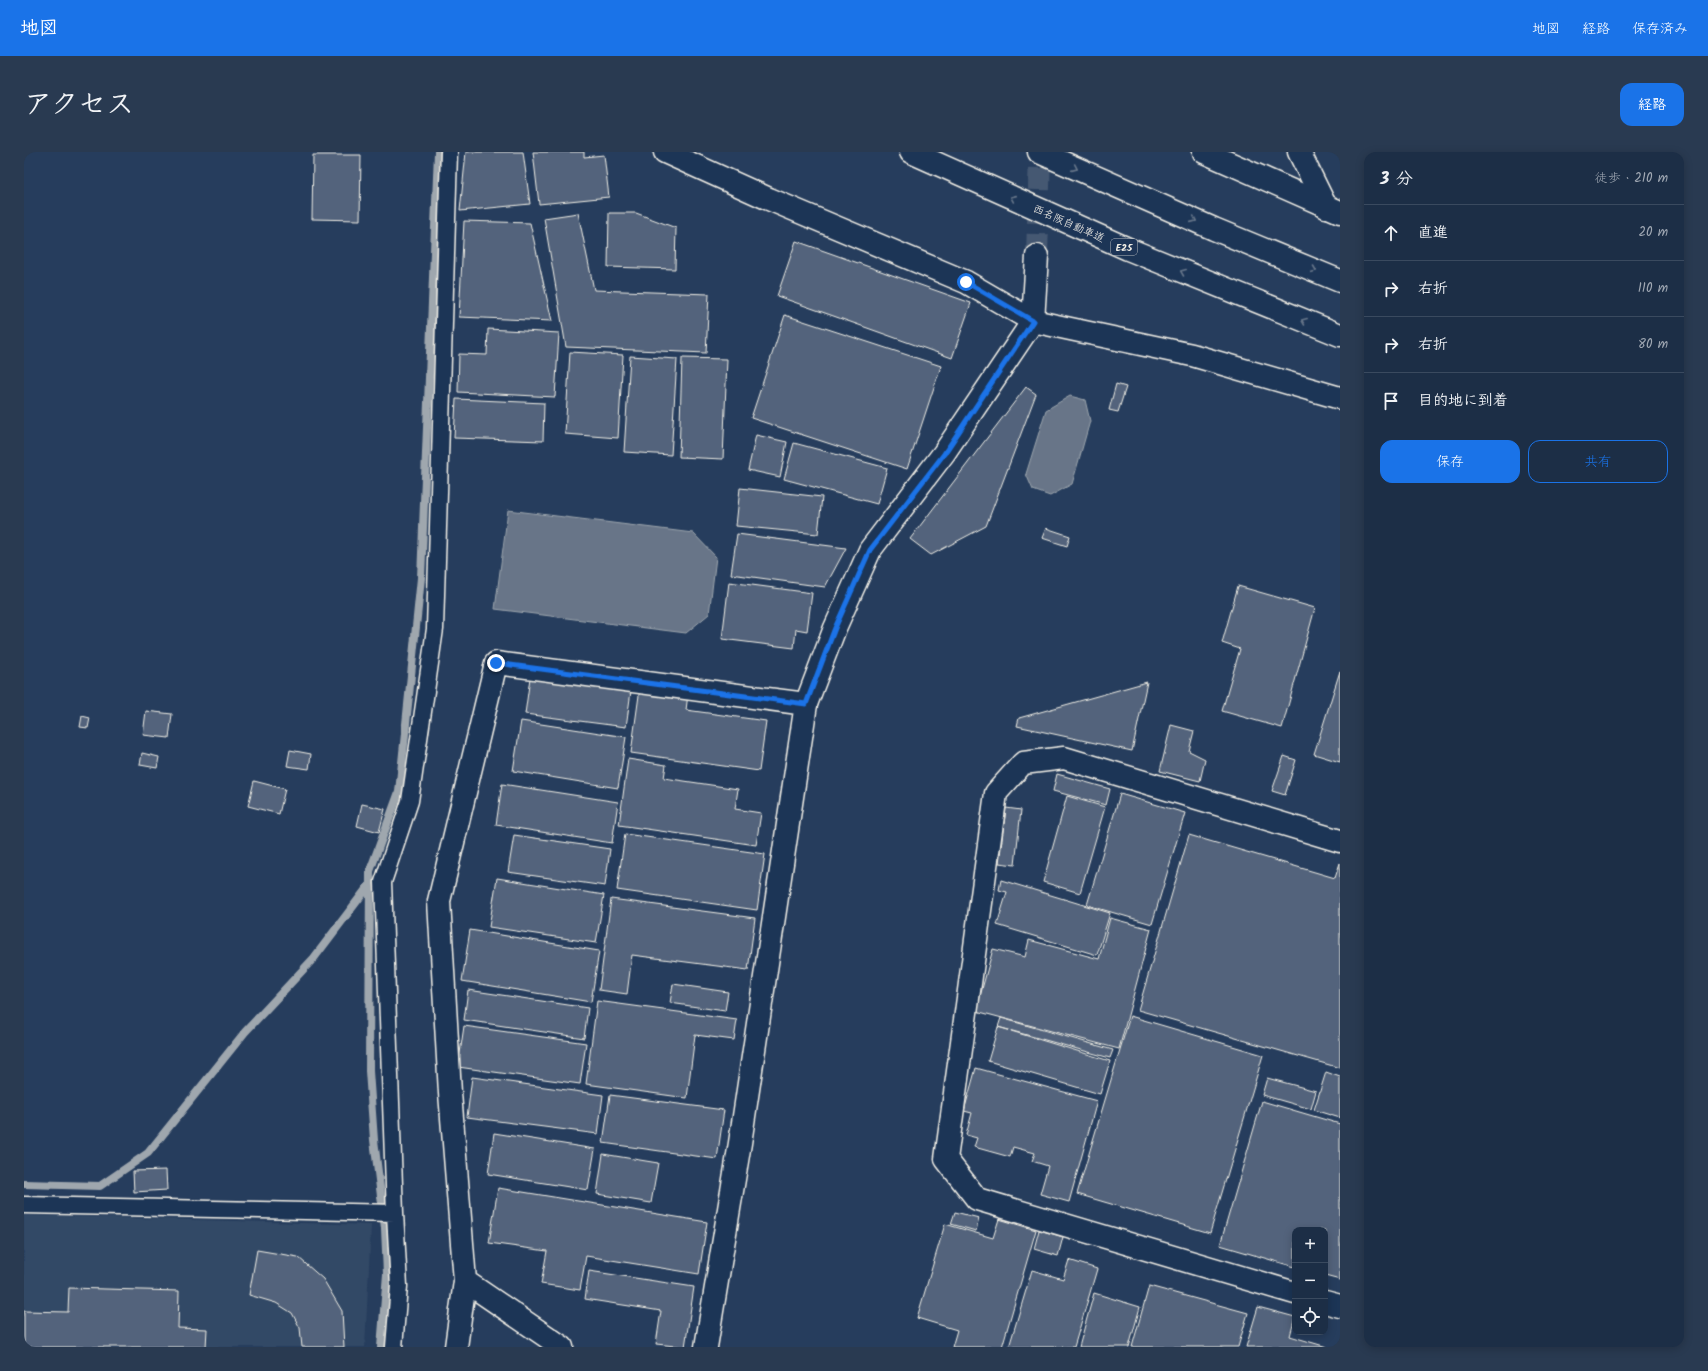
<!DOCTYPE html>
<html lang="ja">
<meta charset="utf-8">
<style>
:root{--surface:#1c2e46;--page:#293a51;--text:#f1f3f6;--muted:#a0a8b3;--line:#3a4a5f;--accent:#1a73e8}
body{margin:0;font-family:Kalam,"Klee One",sans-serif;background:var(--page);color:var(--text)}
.controls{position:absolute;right:12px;bottom:12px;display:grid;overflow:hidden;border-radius:8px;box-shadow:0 2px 10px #0003}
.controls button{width:36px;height:36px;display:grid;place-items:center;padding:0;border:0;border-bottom:1px solid var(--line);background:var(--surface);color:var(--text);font:20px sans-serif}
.stop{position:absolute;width:12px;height:12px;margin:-9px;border:3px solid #1a73e8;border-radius:50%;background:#fff}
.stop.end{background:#1a73e8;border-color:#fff;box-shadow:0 1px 4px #0008}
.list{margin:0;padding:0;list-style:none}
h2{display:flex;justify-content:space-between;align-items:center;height:52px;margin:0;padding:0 16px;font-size:17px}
h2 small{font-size:13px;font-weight:400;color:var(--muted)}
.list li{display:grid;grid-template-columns:26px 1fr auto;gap:12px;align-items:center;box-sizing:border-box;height:56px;padding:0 16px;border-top:1px solid var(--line)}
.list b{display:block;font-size:15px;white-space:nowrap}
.list em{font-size:13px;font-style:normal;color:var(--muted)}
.actions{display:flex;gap:8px;padding:12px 16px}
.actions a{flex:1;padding:9px 0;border:1px solid var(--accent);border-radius:12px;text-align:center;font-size:14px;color:var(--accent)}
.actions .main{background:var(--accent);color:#fff}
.icon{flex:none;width:22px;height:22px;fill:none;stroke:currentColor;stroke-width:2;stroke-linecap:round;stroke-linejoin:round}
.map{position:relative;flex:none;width:1316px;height:1195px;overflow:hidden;border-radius:12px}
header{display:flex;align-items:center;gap:24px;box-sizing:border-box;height:56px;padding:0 20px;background:var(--accent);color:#fff}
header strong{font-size:19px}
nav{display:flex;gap:22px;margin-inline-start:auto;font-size:14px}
.intro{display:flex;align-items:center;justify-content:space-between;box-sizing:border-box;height:96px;padding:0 24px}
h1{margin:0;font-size:28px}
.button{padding:10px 18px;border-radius:12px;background:var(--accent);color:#fff;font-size:14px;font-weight:700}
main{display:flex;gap:24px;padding:0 24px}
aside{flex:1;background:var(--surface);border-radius:12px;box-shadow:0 2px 10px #0003}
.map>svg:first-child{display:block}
.built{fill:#334966}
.water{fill:#677588;stroke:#9fa7ae}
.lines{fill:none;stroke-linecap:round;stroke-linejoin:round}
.stream{stroke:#9fa7ae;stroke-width:8}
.building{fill:#52647b;stroke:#f4f1e8}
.tertiary-tunnel{stroke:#455872;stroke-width:22;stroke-dasharray:22 11;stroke-linecap:butt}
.service-casing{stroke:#f4f1e8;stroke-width:19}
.minor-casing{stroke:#f4f1e8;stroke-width:25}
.tertiary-casing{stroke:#f4f1e8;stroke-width:25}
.motorway-casing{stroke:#f4f1e8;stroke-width:25}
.service{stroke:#1d3557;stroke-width:16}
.minor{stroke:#1d3557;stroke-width:22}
.tertiary{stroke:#1d3557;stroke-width:22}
.motorway{stroke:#1d3557;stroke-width:22}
.oneway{stroke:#68778a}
.route{stroke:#1a73e8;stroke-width:5}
.labels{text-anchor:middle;stroke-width:3;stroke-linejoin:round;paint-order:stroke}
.shield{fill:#1d3557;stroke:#b4b9bc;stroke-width:1}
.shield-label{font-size:10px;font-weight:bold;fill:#f4f1e8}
.street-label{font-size:11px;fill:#f4f1e8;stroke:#1d3557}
</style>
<header>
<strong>地図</strong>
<nav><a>地図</a><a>経路</a><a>保存済み</a></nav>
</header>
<div class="intro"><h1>アクセス</h1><a class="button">経路</a></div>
<main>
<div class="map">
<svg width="1316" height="1195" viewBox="0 0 1316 1195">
<rect width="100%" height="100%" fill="#263d5d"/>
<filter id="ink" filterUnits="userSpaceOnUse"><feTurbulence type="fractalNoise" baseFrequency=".025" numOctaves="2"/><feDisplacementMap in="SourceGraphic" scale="8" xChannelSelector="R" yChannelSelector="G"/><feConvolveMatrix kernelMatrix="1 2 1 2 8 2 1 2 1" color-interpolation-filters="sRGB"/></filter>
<g filter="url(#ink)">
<!-- built -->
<path class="built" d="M0 1063 347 1073 341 1195H0Z"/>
<!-- water -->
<path class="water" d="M1046 244 1061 248 1066 269 1048 332 1026 344 1009 338 1002 322 1022 258Z
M484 358 669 381 692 405 685 462 662 481 471 457Z"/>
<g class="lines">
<!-- stream -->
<path class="stream" d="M0 1032 76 1034 124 1001 221 880 290 806 346 732
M357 1195 363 1122 361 1076 350 988 345 919 346 719 375 640 397 426 414 0"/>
</g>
<!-- building -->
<path class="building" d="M442 0H499L506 52 436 59Z
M509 0H560V5L580 3 585 45 515 52Z
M289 3H337L336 68 288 67Z
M554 61 570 138 685 142 682 201 542 195 520 66Z
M585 61H612L652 76 651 117 584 115Z
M440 69 506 71 528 169 435 165Z
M772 89 947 151 928 206 753 144Z
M761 163 917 214 883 317 727 266Z
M464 177 535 181 531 245 434 240 435 202 463 203Z
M546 200 599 203 594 286 541 282Z
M606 204 653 207 647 303 600 300Z
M658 206 703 207 699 307 655 305Z
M1092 232 1102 235 1094 260 1085 258Z
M1002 235 1012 242 962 374 907 403 886 387Z
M432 247 520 251 519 289 430 286Z
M732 283 763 290 756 325 724 318Z
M770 291 863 316 853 352 760 327Z
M716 336 798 345 794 382 712 374Z
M1022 376 1046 384 1043 394 1018 386Z
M713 382 822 396 801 435 707 422Z
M705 430 788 441 783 479 772 477 770 496 698 487Z
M1214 434 1291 456 1258 576 1198 559 1216 497 1198 491Z
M1316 519V610L1290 602Z
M506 526 607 539 602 575 501 562Z
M1123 530 1108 599 993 574 995 566Z
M616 536 664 542 662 558 742 569 735 619 607 601Z
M122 559 148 562 145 586 119 583Z
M58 564 66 566 64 576 56 575Z
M497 569 602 585 594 636 489 619Z
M1147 573 1170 579 1165 599 1181 607 1176 629 1136 619Z
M266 598 287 602 285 617 263 614Z
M118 601 135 605 133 616 116 613Z
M1260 604 1272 608 1261 643 1248 639Z
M604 607 642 613 640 626 714 637 711 657 737 661 732 693 595 673Z
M1033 622 1086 637 1082 653 1029 639Z
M230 629 261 637 255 662 224 654Z
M478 632 594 650 588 691 472 673Z
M1096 642 1161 661 1128 772 1063 753Z
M1043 644 1081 655 1056 741 1019 730Z
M338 652 361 657 355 680 333 674Z
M982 656 997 658 991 713 975 711Z
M601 682 741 702 733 758 593 738Z
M490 683 586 697 581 734 484 720Z
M1165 683 1311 726 1316 711V916L1114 858Z
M473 726 580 743 572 791 465 775Z
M977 728 1086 761 1073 803 973 773 983 740 975 738Z
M587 747 731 766 724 818 608 803 603 842 575 838Z
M1086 766 1127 777 1095 897 952 859 969 797 1001 805 1005 788 1075 807Z
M446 778 575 799 567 850 438 829Z
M649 832 704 840 701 859 646 851Z
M444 838 564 856 560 886 440 868Z
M573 849 713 868 710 888 671 883 663 946 562 932Z
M1106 864 1239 903 1186 1081 1053 1042Z
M977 866 1089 898 1086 906 974 875Z
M440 874 562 891 556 932 434 915Z
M974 875 1086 909 1076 942 964 909Z
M952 916 1073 949 1045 1050 1016 1042 1024 1014 1008 1009 1011 1001 989 995 986 1005 950 995 953 986 942 983 948 961 940 959Z
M1302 920 1316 925V966L1290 958Z
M448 925 579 943 574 982 443 965Z
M1243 926 1292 939 1287 957 1238 943Z
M586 943 700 958 693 1007 579 991Z
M1238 949 1316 972V1128L1301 1124V1078H1271V1115L1196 1093Z
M470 981 571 997 564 1038 464 1022Z
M579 1002 634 1011 627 1051 573 1042Z
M142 1018 143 1038 110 1040 109 1019Z
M474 1036 683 1070 675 1122 562 1104 556 1138 517 1132 523 1099 465 1091Z
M931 1060 955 1066 952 1079 927 1072Z
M975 1067 1012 1078 978 1195H928L933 1178 893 1166 921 1072 969 1086Z
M1015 1078 1039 1085 1034 1104 1010 1097Z
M233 1098 274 1105 299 1127 318 1159 320 1195H278L276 1176 268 1161 252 1151 225 1143Z
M1045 1108 1073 1117 1050 1195H985L1008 1118 1039 1127Z
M565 1119 670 1135 661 1195 632 1192 637 1159 561 1147Z
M1125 1134 1224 1161 1214 1195H1108Z
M45 1136 155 1139 154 1176 183 1177 182 1195H0V1159L44 1160Z
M1070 1141 1116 1155 1105 1195H1055Z
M1234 1155 1271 1165 1266 1184 1303 1195H1222Z"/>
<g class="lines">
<!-- tertiary-tunnel -->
<path class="tertiary-tunnel" d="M1013 104 1016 0"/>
<!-- service casing -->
<g class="service-casing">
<path id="service" d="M0 1053 371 1061
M370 1195 375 1134 371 1061 359 730 386 649 411 477 425 0"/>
</g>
<!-- minor casing -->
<g class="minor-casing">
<path id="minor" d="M641 0 745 47 942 130 1009 169
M1275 0 1302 55
M441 1129 538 1195
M1271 1141 953 1047 922 1007 972 641 999 611 1040 606 1316 689
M1301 1150 1316 1154
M432 1195 441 1129 426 941 415 749 472 511 782 552 716 991 682 1195"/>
</g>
<!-- tertiary casing -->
<g class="tertiary-casing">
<path id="tertiary" d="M1180 0 1316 60
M1009 169 1013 104
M782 552 811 476 846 398 920 301 1009 169 1168 203 1316 246"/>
</g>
<!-- motorway casing -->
<g class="motorway-casing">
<path id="motorway" d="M887 0 1104 97 1316 183
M1015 0 1190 77 1316 129"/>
</g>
<!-- service -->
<use href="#service" class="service"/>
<!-- minor -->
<use href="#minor" class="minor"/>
<!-- tertiary -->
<use href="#tertiary" class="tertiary"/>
<!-- motorway -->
<use href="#motorway" class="motorway"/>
</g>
<!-- one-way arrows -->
<defs><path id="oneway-chevron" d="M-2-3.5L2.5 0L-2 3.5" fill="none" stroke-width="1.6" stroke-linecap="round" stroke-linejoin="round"/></defs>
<g class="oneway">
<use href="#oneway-chevron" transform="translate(1051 16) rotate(24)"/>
<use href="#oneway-chevron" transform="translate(989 46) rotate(-156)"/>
<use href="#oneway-chevron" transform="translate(1170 68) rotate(24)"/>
<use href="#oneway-chevron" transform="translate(1290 118) rotate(22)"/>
<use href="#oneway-chevron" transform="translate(1159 120) rotate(-158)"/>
<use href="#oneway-chevron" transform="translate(1280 169) rotate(-158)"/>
</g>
</g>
<g class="lines" filter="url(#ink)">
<!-- route -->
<path class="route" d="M472 511 782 552 811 476 846 398 920 302 1009 169 942 130"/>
</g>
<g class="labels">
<!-- shield labels -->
<rect class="shield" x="1087" y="87" width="26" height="16" rx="3"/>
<g class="shield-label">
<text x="1100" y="99">E25</text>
</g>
<!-- street labels -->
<g class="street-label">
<text transform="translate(1045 71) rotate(24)" y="4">西名阪自動車道</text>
</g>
</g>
</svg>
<div class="controls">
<button>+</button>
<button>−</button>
<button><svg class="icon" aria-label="locate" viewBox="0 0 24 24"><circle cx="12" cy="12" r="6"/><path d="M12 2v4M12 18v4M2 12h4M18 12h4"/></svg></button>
</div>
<div class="stop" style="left:942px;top:130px"></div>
<div class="stop end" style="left:472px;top:511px"></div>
</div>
<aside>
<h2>3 分<small>徒歩 · 210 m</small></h2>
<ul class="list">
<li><svg class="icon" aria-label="ahead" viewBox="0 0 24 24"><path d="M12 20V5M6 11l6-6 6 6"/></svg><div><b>直進</b></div><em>20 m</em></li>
<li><svg class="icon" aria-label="right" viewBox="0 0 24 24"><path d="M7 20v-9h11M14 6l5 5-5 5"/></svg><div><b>右折</b></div><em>110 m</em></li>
<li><svg class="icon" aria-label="right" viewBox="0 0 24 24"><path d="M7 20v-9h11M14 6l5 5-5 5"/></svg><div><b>右折</b></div><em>80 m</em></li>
<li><svg class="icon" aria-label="arrive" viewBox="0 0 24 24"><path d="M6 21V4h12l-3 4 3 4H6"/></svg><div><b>目的地に到着</b></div></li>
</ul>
<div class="actions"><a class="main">保存</a><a>共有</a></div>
</aside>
</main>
